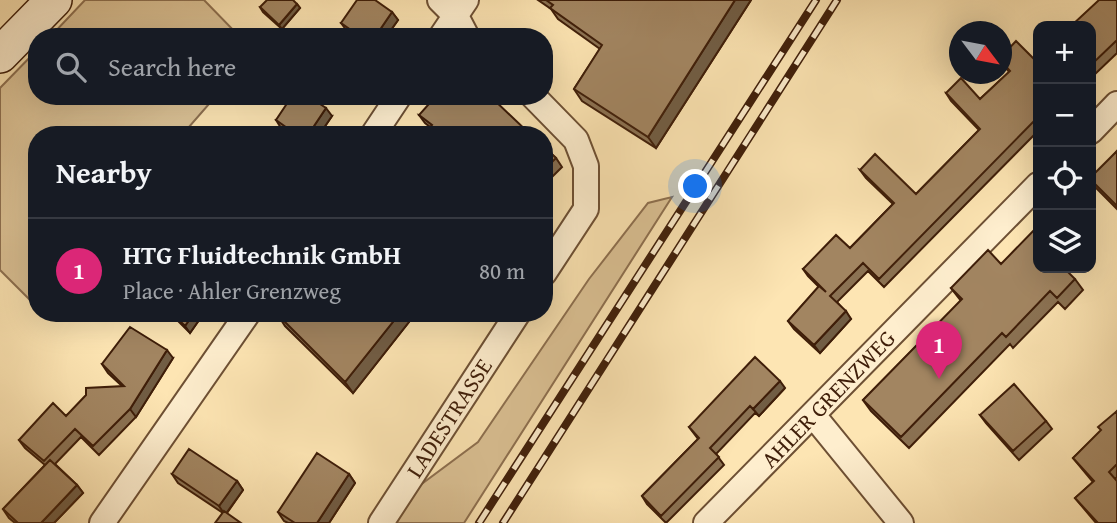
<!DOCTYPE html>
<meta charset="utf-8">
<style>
:root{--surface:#171b24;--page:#20242c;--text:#f1f3f6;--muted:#9ea1a6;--line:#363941;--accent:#db2777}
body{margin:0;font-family:"Gentium Book Plus",serif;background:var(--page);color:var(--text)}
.controls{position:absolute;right:21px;top:21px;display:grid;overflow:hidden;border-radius:14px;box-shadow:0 7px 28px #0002}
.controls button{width:63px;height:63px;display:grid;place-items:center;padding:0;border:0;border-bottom:2px solid var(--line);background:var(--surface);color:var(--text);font:35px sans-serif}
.compass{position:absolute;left:949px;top:21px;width:63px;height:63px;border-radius:50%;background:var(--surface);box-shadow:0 7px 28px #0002;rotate:122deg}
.you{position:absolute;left:696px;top:187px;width:24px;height:24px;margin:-18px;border:5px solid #fff;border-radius:50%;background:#1a73e8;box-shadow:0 0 0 10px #1a73e833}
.badge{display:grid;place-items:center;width:46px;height:46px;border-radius:50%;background:var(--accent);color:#fff;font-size:23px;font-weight:700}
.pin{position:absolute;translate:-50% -58px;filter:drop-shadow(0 2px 4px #0008)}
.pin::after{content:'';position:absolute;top:37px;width:24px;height:21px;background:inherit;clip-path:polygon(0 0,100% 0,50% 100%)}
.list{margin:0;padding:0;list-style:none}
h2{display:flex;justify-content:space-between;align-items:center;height:91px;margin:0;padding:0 28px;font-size:30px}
h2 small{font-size:23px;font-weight:400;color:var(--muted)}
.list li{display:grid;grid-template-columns:46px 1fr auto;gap:21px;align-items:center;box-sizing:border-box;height:105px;padding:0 28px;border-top:2px solid var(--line)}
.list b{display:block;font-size:26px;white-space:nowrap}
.list p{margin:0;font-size:23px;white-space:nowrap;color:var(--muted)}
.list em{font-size:23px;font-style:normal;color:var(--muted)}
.icon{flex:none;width:38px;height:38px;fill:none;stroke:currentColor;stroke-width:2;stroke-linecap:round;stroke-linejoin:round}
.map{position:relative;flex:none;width:1117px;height:523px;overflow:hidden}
.search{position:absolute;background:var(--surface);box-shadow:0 7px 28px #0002;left:28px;top:28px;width:525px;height:77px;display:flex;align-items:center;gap:18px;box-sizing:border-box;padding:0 24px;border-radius:28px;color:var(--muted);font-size:26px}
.panel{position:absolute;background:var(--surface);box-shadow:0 7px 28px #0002;left:28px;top:126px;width:525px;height:196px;border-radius:28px}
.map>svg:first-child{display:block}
.green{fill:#ddc396;stroke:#8e7050;stroke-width:2}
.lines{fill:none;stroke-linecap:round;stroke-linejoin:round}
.street-casing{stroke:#6e5034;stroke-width:28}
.secondary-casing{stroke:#3f1e09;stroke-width:38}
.street{stroke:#feeece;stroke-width:24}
.secondary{stroke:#feeece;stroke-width:35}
.rail-casing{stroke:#3f1e09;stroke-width:8}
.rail{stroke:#feeece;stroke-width:5;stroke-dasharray:16;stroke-linecap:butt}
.wall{fill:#8b7253;stroke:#3f1e09;stroke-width:2}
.shaded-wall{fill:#715d44;stroke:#3f1e09;stroke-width:2}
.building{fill:#a28561;stroke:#3f1e09;stroke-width:2}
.labels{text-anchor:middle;stroke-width:5;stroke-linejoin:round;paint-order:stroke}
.street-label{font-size:23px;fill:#3f1e09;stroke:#feeece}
</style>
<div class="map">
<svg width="1117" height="523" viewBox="0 0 1117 523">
<rect width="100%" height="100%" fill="#fde5b3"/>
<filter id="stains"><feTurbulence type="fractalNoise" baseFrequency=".00286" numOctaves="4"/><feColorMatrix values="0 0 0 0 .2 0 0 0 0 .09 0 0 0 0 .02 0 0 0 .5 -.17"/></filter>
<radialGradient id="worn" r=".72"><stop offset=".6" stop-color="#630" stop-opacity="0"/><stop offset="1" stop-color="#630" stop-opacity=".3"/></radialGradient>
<!-- green -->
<path class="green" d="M85 0H204L240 37H50Z
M37 50V96H216L182 135H37V296L32 302 0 270V88Z
M672 197 464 523H395L419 486 478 442 589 279 648 203Z"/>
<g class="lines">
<!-- street casing -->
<g class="street-casing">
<path id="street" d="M440 0 456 16 467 37
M441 37 466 0
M533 96 576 140 586 166V209L544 273
M1091 131 1117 104
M373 135 399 96
M813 415 901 523
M102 523 248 313
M381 523 518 313
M706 523 1038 185"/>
</g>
<!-- secondary casing -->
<g class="secondary-casing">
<path id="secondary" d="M0 55 54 0"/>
</g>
<!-- street -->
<use href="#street" class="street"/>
<!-- secondary -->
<use href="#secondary" class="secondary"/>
<!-- rail casing -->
<g class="rail-casing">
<path id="rail" d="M479 523 816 0
M503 523 837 0"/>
</g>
<!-- rail -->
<use href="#rail" class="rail"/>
</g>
<!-- wall -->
<path class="wall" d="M538 0H751L656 148 582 101 574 89 600 49 558 19 551 9Z
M1117 0V53L1091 78V26Z
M297 4 300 8 282 29 263 12 260 7Z
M392 12 398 20 386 37H355L347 31 341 23Z
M1002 56 1035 60 1038 57V131L884 287 868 271 837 302 851 319 820 353 794 329 788 321 819 287 808 276 803 269 850 248 893 204 866 178 860 170 916 194 979 130 951 101 946 93 980 99 1009 72 1002 63Z
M419 115 531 135H429L427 131 430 127 425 123Z
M332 116 319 135H291L281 128 276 120Z
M544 147 556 158 562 167 545 184Z
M1117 151V209L1094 186 1091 181Z
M1001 264 1038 268 1075 279 1083 290 1065 309 1058 302 1013 348 1010 344 909 448 871 411 863 400 961 301 951 288Z
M170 313H204L190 333Z
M279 313H416L353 393 285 326 278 315Z
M173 358 136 417 99 455 81 437 55 464 77 485 83 493 54 523H15L9 518 3 509 45 465 25 448 19 440 122 386 108 373 102 364Z
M785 388 759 416 755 413 716 454 724 465 666 523 647 504 642 496 698 439 689 427Z
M1117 411V477L1115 479 1117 523H1096L1075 498 1093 482 1073 458 1101 431Z
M980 415 1046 421 1052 429 1019 460 986 423Z
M172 474 237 481 243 490 227 513H223L178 483Z
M349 474 355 483 329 523H288L284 521 278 512Z"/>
<!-- shaded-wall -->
<path class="shaded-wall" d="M735 0H751L656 148 648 137Z
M297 4 300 8 282 29 279 25Z
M392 12 398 20 386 37H375Z
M326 108 332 116 319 135H308Z
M846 311 851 319 820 353 814 345Z
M194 313H204L190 333 185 326Z
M400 313H416L353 393 345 382Z
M167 350 173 358 136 417 130 409Z
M780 381 785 388 759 416 753 409Z
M349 474 355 483 329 523H317Z
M237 481 243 490 225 515 219 506Z
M77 485 83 493 54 523H41Z"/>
<!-- building -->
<path class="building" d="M267 0H293L297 4 279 25 260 7Z
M357 0H375L392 12 375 37H361L341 23Z
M546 0H735L648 137 574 89 602 45 550 8 553 5Z
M1099 0H1117V40L1091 65V26H1071Z
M1016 41 1035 60 1038 57V117L879 279 863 263 830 296 846 311 814 345 788 321 819 286 826 292 803 269 836 235 850 248 894 203 860 170 875 154 916 194 980 129 946 93 961 78 980 99 1010 71 1002 62V56Z
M292 96H308L326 108 308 135H297L276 120Z
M436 96H490L531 135H431L427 131 432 125 419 115Z
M544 147 556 158 544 170Z
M1117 151V206L1091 180V177Z
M1038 226V268H1064L1075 279 1057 298 1050 291 1006 337 1002 333 901 437 863 400 962 299 951 288 988 250 1001 264Z
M172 313H194L185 326Z
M279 313H400L345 382 278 315Z
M130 327 167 350 130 409 93 446 75 429 44 461 19 440 53 403 66 416 86 395V388L124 386 102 364Z
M755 357 780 381 753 409 750 406 710 448 719 457 661 516 642 496 699 438 689 427Z
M1014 384 1046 421 1013 451 980 415Z
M1117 411V464L1109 472 1117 481V523H1098L1075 498 1094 481 1073 458 1101 430 1098 427Z
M189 449 237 481 219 506 172 474Z
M317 453 349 474 317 523H295L278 512Z
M50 460 77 485 41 523H18L3 509Z
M224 511 241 523H215Z"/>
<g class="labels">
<!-- street labels -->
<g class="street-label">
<text transform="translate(828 399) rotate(-46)" y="8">AHLER GRENZWEG</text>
<text transform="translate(449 418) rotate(-57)" y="8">LADESTRASSE</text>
</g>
</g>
<rect width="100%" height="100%" filter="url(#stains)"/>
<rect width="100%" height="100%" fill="url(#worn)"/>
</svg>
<div class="controls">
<button>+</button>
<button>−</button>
<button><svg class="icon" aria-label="locate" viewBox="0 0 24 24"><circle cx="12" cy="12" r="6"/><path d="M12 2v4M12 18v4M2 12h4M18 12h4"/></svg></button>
<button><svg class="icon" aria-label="layers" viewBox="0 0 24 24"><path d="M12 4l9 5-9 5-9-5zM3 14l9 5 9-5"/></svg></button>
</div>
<svg class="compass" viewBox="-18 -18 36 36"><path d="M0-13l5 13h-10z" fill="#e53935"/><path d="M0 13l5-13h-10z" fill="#9ea1a6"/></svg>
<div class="you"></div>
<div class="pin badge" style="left:939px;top:379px">1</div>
<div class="search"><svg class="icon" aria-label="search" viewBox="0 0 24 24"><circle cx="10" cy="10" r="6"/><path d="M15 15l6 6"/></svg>Search here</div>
<section class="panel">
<h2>Nearby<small></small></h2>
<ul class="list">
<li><span class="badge">1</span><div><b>HTG Fluidtechnik GmbH</b><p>Place · Ahler Grenzweg</p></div><em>80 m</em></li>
</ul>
</section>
</div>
